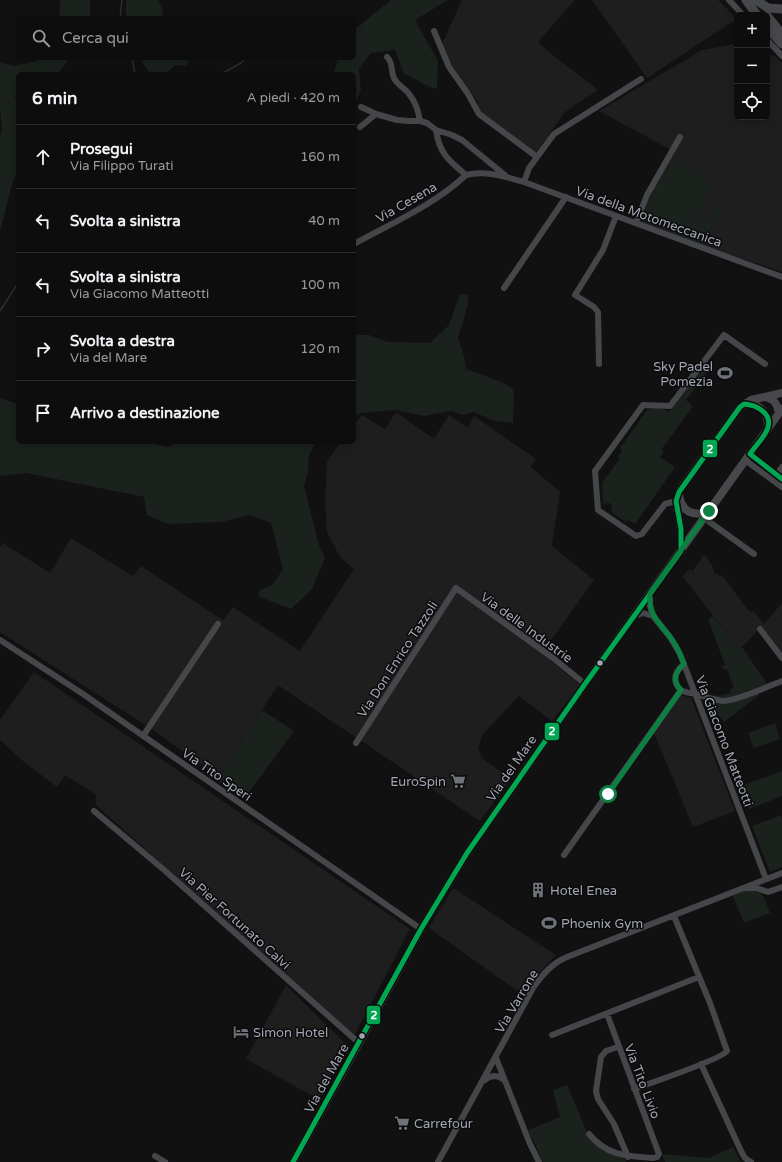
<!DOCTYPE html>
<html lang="it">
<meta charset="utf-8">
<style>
:root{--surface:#0d0d0d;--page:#1b1b1b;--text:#f1f3f6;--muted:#9a9c9d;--line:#2d2d2e}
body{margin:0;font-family:"Varela Round",sans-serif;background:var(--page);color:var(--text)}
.controls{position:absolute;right:12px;top:12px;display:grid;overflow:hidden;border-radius:6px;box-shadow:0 2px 10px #0003}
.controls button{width:36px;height:36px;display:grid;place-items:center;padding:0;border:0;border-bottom:1px solid var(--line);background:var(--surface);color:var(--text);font:20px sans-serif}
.stop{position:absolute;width:12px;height:12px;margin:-9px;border:3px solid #0b8043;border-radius:50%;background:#fff}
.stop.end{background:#0b8043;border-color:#fff;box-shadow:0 1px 4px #0008}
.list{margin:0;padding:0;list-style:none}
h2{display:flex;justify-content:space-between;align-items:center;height:52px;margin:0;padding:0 16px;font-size:17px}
h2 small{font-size:13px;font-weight:400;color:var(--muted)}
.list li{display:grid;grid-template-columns:26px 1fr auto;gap:12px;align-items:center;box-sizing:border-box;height:64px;padding:0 16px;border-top:1px solid var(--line)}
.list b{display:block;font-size:15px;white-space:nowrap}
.list p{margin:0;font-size:13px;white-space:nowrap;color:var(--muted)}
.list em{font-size:13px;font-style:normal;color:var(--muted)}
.icon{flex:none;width:22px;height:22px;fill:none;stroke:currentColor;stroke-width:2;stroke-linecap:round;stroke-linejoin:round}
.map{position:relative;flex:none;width:782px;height:1162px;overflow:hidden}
.search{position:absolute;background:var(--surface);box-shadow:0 2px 10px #0003;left:16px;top:16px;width:340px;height:44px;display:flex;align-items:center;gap:10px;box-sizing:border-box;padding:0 14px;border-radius:6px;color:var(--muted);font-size:15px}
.panel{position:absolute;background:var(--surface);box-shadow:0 2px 10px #0003;left:16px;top:72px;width:340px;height:372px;border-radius:6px}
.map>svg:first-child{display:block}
.built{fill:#1e1e1f}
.green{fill:#1b211c}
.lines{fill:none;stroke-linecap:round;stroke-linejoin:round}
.stream{stroke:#282f35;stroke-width:1.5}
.minor{stroke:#454649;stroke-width:6}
.major{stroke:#47484b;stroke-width:8}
.highway{stroke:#47484b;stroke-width:9}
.bus-1-casing{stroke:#0b0b0c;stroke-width:8}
.bus-1{stroke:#00a651;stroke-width:5}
.route{stroke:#0b8043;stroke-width:5}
.bus-dot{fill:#a2a6b2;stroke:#0b0b0c;stroke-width:1.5}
.labels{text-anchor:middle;stroke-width:3;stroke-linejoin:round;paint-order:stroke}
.street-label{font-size:13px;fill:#a2a6b2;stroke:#0b0b0c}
.poi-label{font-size:13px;fill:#a2a6b2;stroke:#0b0b0c;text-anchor:start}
.line-badge{stroke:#0b0b0c;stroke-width:1.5}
.badge-label{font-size:11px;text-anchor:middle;font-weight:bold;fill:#fff}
</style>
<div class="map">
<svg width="782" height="1162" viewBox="0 0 782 1162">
<rect width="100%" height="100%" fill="#111"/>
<!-- built -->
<path class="built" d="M462 0H575L538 42 544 48 598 90 565 112 536 153 479 112 477 105 478 102 453 70 442 44Z
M592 0H718L737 19 647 78Z
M735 44 737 45V117H767V52L777 58 782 63V272L701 245 639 222 652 192 675 152 599 111 702 50Z
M396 412 434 439 449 415 468 428 474 416 536 459 531 467 560 492 552 546 594 580 542 653 580 685 552 721 519 696 482 735 478 749 482 758 511 779 480 821 278 685 219 777 150 728 0 632V548L3 543 50 573 71 538 133 576 141 566 223 620 233 607 300 651 354 569 340 557 327 532 325 505 327 462 340 442H354V424L362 415 385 429Z
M704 554 713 567 714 572 720 576 722 575 747 609 752 612 754 611 764 624 782 603V654L761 627 742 647 739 648 736 645 683 577 684 574 690 569 693 571Z
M34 672 410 929 354 1036 96 805V795L65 775 57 787 24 762 0 740V720Z
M680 695 691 698 735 811 693 827 654 733Z
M453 888 556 955 537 975 523 995 429 928Z
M286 985 347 1045 318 1099 246 1059Z"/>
<!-- green -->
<path class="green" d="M60 0H90V18H57L60 13Z
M126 0H158L163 11 162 18H126Z
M391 0H448L415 20 438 61 437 89C425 87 416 78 404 74L395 50 371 53 359 68 361 91 357 99 354 98V74H333L337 63 335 58H354V30Z
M38 58H69L58 74H18V94H16L15 99 18 104V170L12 184 0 232V137L2 129 0 110V62L14 66 37 61Z
M140 58H185L189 63 185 66 175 65 166 74H150Z
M672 160 713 183 706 197 707 200 697 219 705 224 717 202 723 207 703 244 644 221 648 203Z
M460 294 468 295V304L458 338 464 356 466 369 499 381 514 389 513 423 494 421 474 412 463 415 451 411 424 416 395 410 361 413 354 416V383H356L354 379V333L358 335H369L388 342 430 343 449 325Z
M702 366 708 370 686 400 693 406 661 450 664 452 660 457 675 467 635 524 628 520 626 522 611 512 612 505 609 503 603 504 602 483 620 458 618 456 622 450 620 448 648 409C655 406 663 408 669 412Z
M0 398 18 404V442H141L170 447 177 442H316L309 455 308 473 304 486 319 545 325 558 312 589 291 609 260 597 258 591 272 585 283 569 271 523 249 515 221 522 168 524 147 515 144 497 26 473 0 476Z
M713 616 736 645 739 648 742 647 767 684 729 698 722 699 710 695 718 696 731 693 730 689 734 688 727 669H723L722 666 725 665 708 619Z
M758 693 759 695 724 722 708 702 728 704Z
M262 710 294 731 244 799 217 780Z
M775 723 780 739 754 748 748 733Z
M782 771V796L749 809 741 786Z
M781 815 782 819V867L770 872 752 826Z
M746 889C766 892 763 896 770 913L744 923 732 894Z
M567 1085 589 1137 624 1156 626 1162H628H543L528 1130 560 1117 553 1090Z
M733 1147 741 1162H665L662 1154 709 1158Z"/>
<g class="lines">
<!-- stream -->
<path class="stream" d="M120 18 122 0
M132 58 135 74
M221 74 241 63 246 58
M0 311 18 283"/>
<!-- minor -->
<path class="minor" d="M729 0 743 15
M434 31 449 67 468 94 479 114 537 157
M767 40 782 56
M387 57C394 64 390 70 394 78 397 85 405 88 409 94 416 102 418 111 420 121
M361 107 376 114 397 120 409 121H420L427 123 436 130 452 135 462 140 506 176
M360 127 376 114
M436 130C439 153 449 161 466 175
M466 175C485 170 506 177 524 182L782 277
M524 182 529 168 554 134 641 79
M636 223 647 195 680 137
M354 244C392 223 434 205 466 175
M504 288 566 197
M599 364 598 312 594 307 575 295 603 250 616 216
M750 454 782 479
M745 460 782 487
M777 474 782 467
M676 501 665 504 642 534 636 536 598 510 595 471 643 405 670 406 724 335 765 364
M704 518 754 554
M650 594V606L653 616 670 637 680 654 766 879
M634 616 643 613 653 616
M760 629 782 658
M0 640 83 694 421 929
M684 664C678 669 673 675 676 683 679 693 688 692 696 694 705 696 714 700 723 701 737 701 768 686 782 681
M143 736 218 624
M356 743 456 588 553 658 585 684
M94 811 163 869 359 1043
M564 855 681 690
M746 888H756L768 892 782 887
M552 1035 699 977
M618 1047 606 1051 601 1057 596 1091 598 1099 614 1124 628 1157
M496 1058 530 1144 539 1162
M701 1064 741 1151 745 1158 751 1162
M485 1080C492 1074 498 1075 504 1080
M634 1089C648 1084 722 1059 727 1051L710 1003 674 916
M589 1134C607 1156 627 1156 653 1158L657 1157 659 1154 607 1014
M155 1156 165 1162
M438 1162 533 988C542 975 552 963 567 957L782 873"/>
<!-- major -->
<path class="major" d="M765 397C775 399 777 404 779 413
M745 404C762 404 768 412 768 428
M679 496C683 513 692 515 707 513
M681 551V529L676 501 680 490 740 407 751 400 782 393
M293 1162 359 1043 421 929 467 853 585 684 782 409"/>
<!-- highway -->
<path class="highway" d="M746 0 757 15
M756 0 768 8 782 9
M767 16 782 34
M767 27 782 44"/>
<!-- bus-1 casing -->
<g class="bus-1-casing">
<path id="bus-1" d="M293 1162 421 929 467 853 585 684 681 551V529L676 501 679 492 740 407 744 404C757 405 774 414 767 430 763 439 755 446 750 454L782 479"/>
</g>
<!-- bus-1 -->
<use href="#bus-1" class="bus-1"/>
</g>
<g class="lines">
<!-- route -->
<path class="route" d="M608 794 681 690C672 681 675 672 684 664 681 656 678 648 673 641 661 623 648 617 650 593L709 511"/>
</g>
<!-- icons -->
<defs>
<g id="stadium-bare" transform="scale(1.2)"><path d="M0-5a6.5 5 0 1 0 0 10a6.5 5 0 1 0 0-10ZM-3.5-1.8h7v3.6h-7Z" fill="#6f727a" stroke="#0b0b0c" stroke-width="2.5" paint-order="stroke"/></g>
<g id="supermarket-bare" transform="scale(1.2)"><path d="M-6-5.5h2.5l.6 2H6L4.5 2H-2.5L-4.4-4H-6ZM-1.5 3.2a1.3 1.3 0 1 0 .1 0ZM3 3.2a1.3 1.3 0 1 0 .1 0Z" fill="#6f727a" stroke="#0b0b0c" stroke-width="2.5" paint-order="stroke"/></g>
<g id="building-bare" transform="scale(1.2)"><path d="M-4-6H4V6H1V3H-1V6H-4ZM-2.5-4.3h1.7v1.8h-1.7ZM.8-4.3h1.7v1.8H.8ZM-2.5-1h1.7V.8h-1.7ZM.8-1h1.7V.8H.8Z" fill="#6f727a" stroke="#0b0b0c" stroke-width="2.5" paint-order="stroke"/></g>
<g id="hotel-bare" transform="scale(1.2)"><path d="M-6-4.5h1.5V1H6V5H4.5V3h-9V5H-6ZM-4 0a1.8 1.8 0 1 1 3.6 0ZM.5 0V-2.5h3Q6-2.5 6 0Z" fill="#6f727a" stroke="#0b0b0c" stroke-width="2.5" paint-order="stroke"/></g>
</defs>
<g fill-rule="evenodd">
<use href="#stadium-bare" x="725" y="373"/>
<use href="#supermarket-bare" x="458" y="781"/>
<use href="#building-bare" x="538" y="890"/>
<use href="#stadium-bare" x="549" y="923"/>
<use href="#hotel-bare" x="241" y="1032"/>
<use href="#supermarket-bare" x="402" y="1123"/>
</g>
<!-- markers -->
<g class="bus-dot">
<circle cx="600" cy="663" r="3.5"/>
<circle cx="362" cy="1036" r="3.5"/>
</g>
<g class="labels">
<!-- street labels -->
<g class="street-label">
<text transform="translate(406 202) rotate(-30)" y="5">Via Cesena</text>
<text transform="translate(649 216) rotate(20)" y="5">Via della Motomeccanica</text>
<text transform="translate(527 627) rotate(36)" y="5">Via delle Industrie</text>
<text transform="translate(397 659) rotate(-57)" y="5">Via Don Enrico Tazzoli</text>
<text transform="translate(725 741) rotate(69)" y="5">Via Giacomo Matteotti</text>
<text transform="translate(511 768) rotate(-55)" y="5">Via del Mare</text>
<text transform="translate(217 774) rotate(35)" y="5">Via Tito Speri</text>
<text transform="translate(235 918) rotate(42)" y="5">Via Pier Fortunato Calvi</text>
<text transform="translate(516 1001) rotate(-59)" y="5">Via Varrone</text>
<text transform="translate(326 1078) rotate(-61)" y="5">Via del Mare</text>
<text transform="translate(643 1081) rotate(69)" y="5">Via Tito Livio</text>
</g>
<!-- poi labels -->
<g class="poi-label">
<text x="713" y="371" text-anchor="end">Sky Padel<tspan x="713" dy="15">Pomezia</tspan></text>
<text x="446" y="786" text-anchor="end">EuroSpin</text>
<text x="550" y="895">Hotel Enea</text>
<text x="561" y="928">Phoenix Gym</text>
<text x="253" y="1037">Simon Hotel</text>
<text x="414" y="1128">Carrefour</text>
</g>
</g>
<g class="line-badge">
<rect x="702" y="439" width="16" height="19" rx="4" fill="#00a651"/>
<rect x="544" y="722" width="16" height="19" rx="4" fill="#00a651"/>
<rect x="366" y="1005" width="15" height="20" rx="4" fill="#00a651"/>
</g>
<g class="badge-label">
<text x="710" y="453">2</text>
<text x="552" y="735">2</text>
<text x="374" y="1019">2</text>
</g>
</svg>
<div class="controls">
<button>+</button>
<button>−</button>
<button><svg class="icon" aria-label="locate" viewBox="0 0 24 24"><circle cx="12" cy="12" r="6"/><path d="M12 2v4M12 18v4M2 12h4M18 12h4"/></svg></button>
</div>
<div class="stop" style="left:608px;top:794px"></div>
<div class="stop end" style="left:709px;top:511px"></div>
<div class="search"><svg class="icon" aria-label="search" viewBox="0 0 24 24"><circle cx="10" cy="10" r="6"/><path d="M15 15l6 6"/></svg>Cerca qui</div>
<section class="panel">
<h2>6 min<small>A piedi · 420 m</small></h2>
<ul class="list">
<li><svg class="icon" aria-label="ahead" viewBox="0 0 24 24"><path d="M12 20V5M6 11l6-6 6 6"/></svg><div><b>Prosegui</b><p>Via Filippo Turati</p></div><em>160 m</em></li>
<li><svg class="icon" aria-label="left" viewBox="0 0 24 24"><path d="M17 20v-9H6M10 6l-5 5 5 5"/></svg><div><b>Svolta a sinistra</b></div><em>40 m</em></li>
<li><svg class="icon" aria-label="left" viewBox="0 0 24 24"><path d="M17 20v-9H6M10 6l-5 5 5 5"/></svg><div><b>Svolta a sinistra</b><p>Via Giacomo Matteotti</p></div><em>100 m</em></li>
<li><svg class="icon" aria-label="right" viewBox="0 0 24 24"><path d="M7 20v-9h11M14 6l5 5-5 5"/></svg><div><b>Svolta a destra</b><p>Via del Mare</p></div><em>120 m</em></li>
<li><svg class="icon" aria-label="arrive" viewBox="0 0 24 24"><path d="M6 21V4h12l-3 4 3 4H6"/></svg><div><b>Arrivo a destinazione</b></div></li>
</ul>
</section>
</div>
